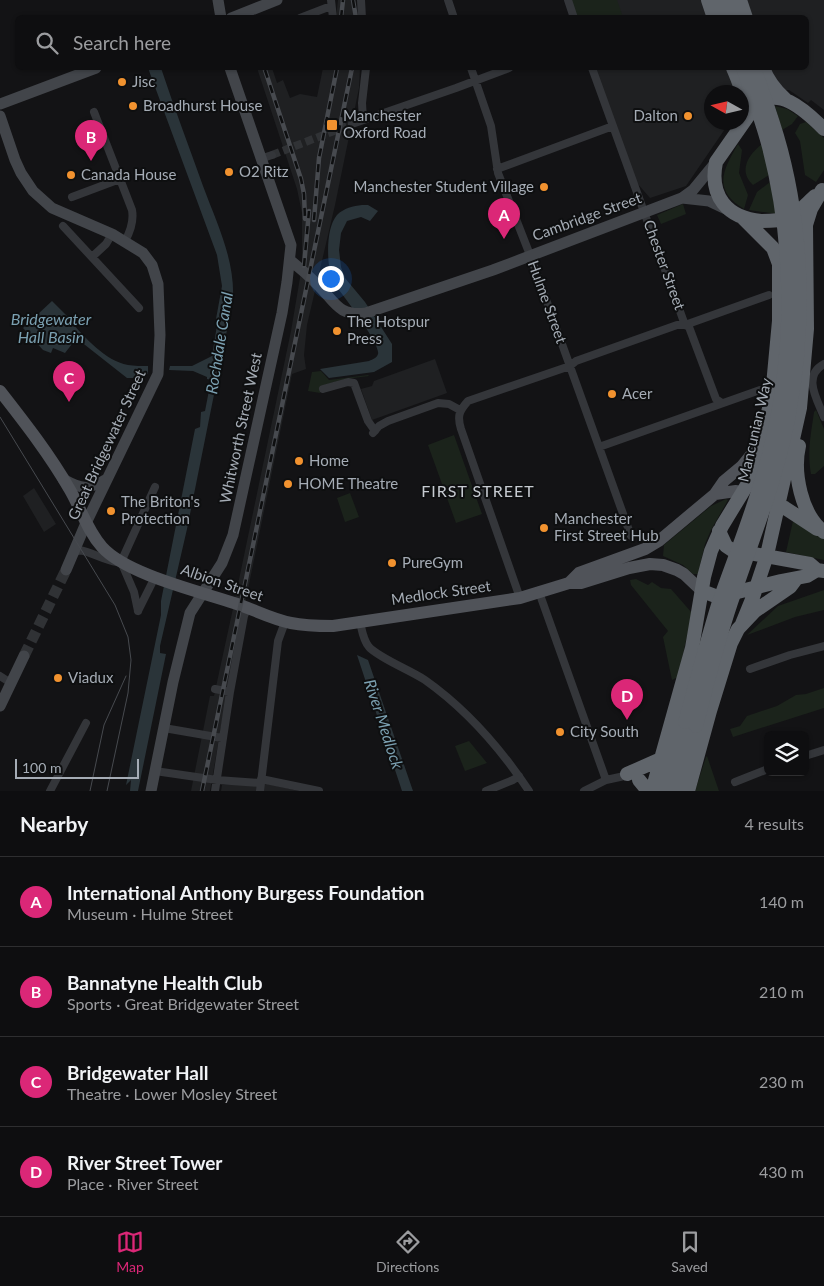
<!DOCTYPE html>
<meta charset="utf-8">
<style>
:root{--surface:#0e0e10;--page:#171719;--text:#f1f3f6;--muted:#9b9c9f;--line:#2e2e30;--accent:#db2777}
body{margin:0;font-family:Lato,sans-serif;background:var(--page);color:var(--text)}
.controls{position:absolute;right:15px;bottom:15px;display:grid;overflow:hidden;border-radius:8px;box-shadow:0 1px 4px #0004}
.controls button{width:45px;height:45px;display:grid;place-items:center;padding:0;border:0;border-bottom:1px solid var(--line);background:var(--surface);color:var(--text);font:25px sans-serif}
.compass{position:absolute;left:704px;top:85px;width:45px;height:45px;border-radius:50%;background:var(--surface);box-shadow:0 1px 4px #0004;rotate:278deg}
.scale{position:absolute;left:15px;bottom:12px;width:124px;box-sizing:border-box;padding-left:5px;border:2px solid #a5acb5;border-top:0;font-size:14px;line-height:18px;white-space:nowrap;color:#a5acb5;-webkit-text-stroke:4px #0e0f10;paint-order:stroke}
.you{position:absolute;left:330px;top:278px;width:18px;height:18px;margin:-12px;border:4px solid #fff;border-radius:50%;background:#1a73e8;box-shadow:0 0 0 8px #1a73e833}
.badge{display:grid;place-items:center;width:32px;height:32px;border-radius:50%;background:var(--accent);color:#fff;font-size:16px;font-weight:700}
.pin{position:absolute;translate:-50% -41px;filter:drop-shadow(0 1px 2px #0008)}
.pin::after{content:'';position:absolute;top:26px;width:18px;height:15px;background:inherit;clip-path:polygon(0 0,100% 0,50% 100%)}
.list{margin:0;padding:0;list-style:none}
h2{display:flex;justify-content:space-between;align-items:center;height:65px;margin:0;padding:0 20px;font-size:21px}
h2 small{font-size:16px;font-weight:400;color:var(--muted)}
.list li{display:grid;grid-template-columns:32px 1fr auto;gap:15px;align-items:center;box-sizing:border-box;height:90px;padding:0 20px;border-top:1px solid var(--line)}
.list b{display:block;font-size:19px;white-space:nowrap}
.list p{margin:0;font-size:16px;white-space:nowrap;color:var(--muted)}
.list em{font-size:16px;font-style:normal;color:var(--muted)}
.icon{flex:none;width:28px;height:28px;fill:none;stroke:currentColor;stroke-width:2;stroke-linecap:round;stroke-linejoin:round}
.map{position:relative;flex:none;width:824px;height:791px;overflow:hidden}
.search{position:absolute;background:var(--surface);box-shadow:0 1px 4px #0004;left:15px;right:15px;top:15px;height:55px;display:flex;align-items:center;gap:12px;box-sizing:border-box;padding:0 18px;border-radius:8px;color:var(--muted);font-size:19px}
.sheet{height:425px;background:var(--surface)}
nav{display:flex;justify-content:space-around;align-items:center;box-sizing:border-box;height:70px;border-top:1px solid var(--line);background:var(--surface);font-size:14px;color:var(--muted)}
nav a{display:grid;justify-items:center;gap:2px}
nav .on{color:var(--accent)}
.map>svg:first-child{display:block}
.built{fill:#1f2022}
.green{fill:#1b231b}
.water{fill:#2a3439}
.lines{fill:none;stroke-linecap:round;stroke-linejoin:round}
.street-tunnel{stroke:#303235;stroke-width:8;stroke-dasharray:8 4;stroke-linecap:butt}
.secondary-tunnel{stroke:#303235;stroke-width:11;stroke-dasharray:11 5.5;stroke-linecap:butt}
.street{stroke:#34363a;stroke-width:8}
.secondary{stroke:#42454a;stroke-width:11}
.primary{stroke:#505359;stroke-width:12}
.highway{stroke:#60656b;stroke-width:14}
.tram{stroke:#474a4f;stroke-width:1}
.rail-casing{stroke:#474a4f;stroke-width:4.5}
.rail{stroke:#0e0f10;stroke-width:2.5;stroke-dasharray:8;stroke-linecap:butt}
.highway-bridge{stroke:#60656b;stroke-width:14}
.poi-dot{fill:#f1922f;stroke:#0e0f10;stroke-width:2}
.labels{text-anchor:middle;stroke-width:4;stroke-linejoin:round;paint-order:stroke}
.poi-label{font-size:15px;fill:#a5acb5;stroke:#0e0f10;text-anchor:start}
.street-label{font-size:15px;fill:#a5acb5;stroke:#0e0f10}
.water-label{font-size:16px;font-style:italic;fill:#7ba0b1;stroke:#0e0f10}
.neighbourhood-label{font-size:16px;letter-spacing:1px;fill:#c6cbd1;stroke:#0e0f10}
</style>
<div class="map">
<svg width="824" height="791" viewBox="0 0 824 791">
<rect width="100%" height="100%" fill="#131315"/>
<!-- built -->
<path class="built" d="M338 0H355L357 17 336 18Z
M568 0H824V110L811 100 808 103 789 90 712 92V122L729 123 686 186 650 198 631 176 592 68H806V18L574 17Z
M257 68H272L277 83 283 80 290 98 300 94 317 97 323 68H360L359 88 335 205 307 325 304 355 306 369 292 374 227 692 210 791H191L210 696H214L232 613 291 331 302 266V213L297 189Z
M435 359 447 393 372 420 361 389 372 386 374 381Z
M34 488 56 524 44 532 23 496Z
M268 784 300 791H221L222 785Z"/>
<!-- green -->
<path class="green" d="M568 0H617L623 17H574Z
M775 106 787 109 798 116 792 124 782 130Z
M806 122 824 138V170L816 182 805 175 800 141 795 133 800 124Z
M738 144 742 150 739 173 748 195 744 209C712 190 723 170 738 144Z
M762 144 769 175 753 185C738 171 748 155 762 144Z
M770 182 777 214 749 210 757 192Z
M683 204 686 214 661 224 657 215Z
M321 371 329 380 368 375 369 376 345 379 325 385H322L320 393 308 391 312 372Z
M816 410 824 429V466L815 474H811C807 452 811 434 814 412Z
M454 435 482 514 456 523 428 445Z
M350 493 359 517 345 522 337 498Z
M726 499 728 500 711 530 705 544 698 574H693L683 565 663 556 664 545 711 506Z
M793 521 824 537V560L786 552Z
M636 579 648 585 652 582 661 588 671 589 692 613 678 677 672 680 663 637 668 631 631 585 630 580Z
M824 590V610L795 617 747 635 778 606Z
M824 688V708L733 737 730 729 740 726 747 716 777 706 796 695 806 694Z
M469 741 487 763 465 771 455 746Z
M707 756 719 791H695L706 757Z"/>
<!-- water -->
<path class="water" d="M148 68H161C174 107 189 147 203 186 217 224 235 259 233 300L187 529 160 646V653L166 654 138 791H130L131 780 126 785 161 615V601L195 429 200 427 201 412 205 411 211 380 207 379V377L193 371 169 370 170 366H192L212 356 218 319H216L222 286 217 255Z
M362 205H368L378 211 370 221 361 217 347 221 341 233 339 250 341 267 345 278 365 302 392 344V362L374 372 329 378 320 369 369 361C373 359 377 358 378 354 381 344 340 291 332 281 327 264 325 229 337 215 344 208 353 206 362 205Z
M52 301 70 319V321C85 337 105 361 128 365 134 366 142 366 148 366V374L138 378H127L80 341 69 342 72 344 65 353 53 348 51 353 43 350 23 328Z
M357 655 368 660 413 791H402Z"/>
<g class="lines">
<!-- street-tunnel -->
<path class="street-tunnel" d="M272 155 352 124"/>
<!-- secondary-tunnel -->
<path class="secondary-tunnel" d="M24 656 66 570"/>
<!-- street -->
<path class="street" d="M331 0 333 18
M361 0 362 18
M448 0 454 18
M568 0 574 18
M300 18 331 6
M471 68 491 126 498 173 530 255 631 536
M592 68 685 325 689 327 716 399 722 403
M94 112 132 210C134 221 130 232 125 241
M363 120 362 103 366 68
M352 124 456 88 509 68
M260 159 272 155
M497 169 613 126
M72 197 120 179
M63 226 139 308
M92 257 106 244 112 234
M824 364C802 376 817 399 824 417
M323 389 348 382 354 383 368 421 375 431
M373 433 379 426 388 421 438 403 449 404 460 410
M599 447 760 390
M74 553 79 550C92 552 103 560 117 562
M121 562 155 487
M122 564 134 592 138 611
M539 592 606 780
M520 598 461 429C457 416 459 411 468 401L570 366 576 361 677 325H685L769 295
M138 611 155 577
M360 622C362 630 363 640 369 647 379 658 410 670 425 680 466 709 501 749 529 791
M750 669 790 655 824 646
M0 676 11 683
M215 689 230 692
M164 728 222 738
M805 756 824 750
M155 771 217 780 260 783
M261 779 319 791
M735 782 768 769
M50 791 86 723
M215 791 230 692 244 616 248 607
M260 791 278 641 285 622
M486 791 513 780 519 776
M584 791 606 780 629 775"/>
<!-- secondary -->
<path class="secondary" d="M218 0 221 18
M231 18 277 0
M0 104 96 68
M0 116 15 160 21 173 33 191 52 208 112 234 143 253 152 265 158 284 160 335 158 374 86 523 66 570
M682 198 709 201 728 210
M290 260C300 268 310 277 319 286 335 302 339 317 366 313L493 270 682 198 693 190 716 162
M63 479C83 490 87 490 107 479
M0 706 24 656
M151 791 173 682 190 613 222 563 233 535 282 313 287 282 291 245 230 68"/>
<!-- primary -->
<path class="primary" d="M0 391C25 423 50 455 70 490 81 509 87 530 102 547 126 574 198 591 234 603 253 609 271 619 291 623 305 626 319 626 333 626L520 598 569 583H581L629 568 650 564 663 565 677 570 684 574 702 591
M715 494 724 481 742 466 760 444
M569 583 579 573 645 549 660 540 715 494 736 491 742 493"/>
<!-- highway -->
<path class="highway" d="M708 0 714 18
M719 0 725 18
M730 0 736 18
M740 0 746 18
M733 68C740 85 748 102 742 120
M763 68C768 81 775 90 785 99
M815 196C807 203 798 214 788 218 779 221 770 221 761 221 727 218 709 196 716 162L753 109C774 81 806 111 824 129
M799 446C793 472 801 515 824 532
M770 503 785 508 817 529
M719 531 726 546 732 550 810 564 817 570
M702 591 718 597 781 581 807 576 817 570 824 571
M742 624 753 597 767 555 800 408 807 329 806 225 811 209 822 190
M627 774 661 759
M639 780 648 791
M652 791 692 648 704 577 711 551 722 526 747 485 757 458 772 396 779 321V264L773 248 743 218
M666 791 685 722
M678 791 696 726
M688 791 710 711 731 643 738 629 755 611 790 587 796 579"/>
<!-- tram -->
<path class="tram" d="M0 417 115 605 128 637 131 660 128 693 107 791
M90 791 104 725 126 676"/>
<!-- rail casing -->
<g class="rail-casing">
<path id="rail" d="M353 0 356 18
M341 18 343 0
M265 70 301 179 304 194 305 219
M314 220 319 158 337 68
M304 266 309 211
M202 791 352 68"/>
</g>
<!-- rail -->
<use href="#rail" class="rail"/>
<!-- highway-bridge -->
<path class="highway-bridge" d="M685 722C696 683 706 644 718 605 735 556 755 508 768 458 795 357 795 248 769 147 762 120 752 94 743 68
M696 726C708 680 719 635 735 591 755 532 778 475 789 414 806 323 803 224 777 136 770 113 762 90 754 68"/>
</g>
<!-- markers -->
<g class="poi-dot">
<circle cx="122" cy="82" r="5"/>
<circle cx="133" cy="106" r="5"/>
<circle cx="688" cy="116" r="5"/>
<rect x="326" y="119" width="12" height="12" rx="2.5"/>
<circle cx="229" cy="172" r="5"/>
<circle cx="71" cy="175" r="5"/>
<circle cx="544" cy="187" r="5"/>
<circle cx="337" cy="331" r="5"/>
<circle cx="612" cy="394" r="5"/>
<circle cx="299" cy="461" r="5"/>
<circle cx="288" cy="484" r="5"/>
<circle cx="111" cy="511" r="5"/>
<circle cx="544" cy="528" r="5"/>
<circle cx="392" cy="563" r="5"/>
<circle cx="58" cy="678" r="5"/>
<circle cx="560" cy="732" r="5"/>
</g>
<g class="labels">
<!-- poi labels -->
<g class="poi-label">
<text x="132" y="87">Jisc</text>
<text x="143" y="111">Broadhurst House</text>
<text x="343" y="121">Manchester<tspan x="343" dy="17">Oxford Road</tspan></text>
<text x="678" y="121" text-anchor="end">Dalton</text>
<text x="239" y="177">O2 Ritz</text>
<text x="81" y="180">Canada House</text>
<text x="534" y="192" text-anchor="end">Manchester Student Village</text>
<text x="347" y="327">The Hotspur<tspan x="347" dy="17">Press</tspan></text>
<text x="622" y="399">Acer</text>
<text x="309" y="466">Home</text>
<text x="298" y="489">HOME Theatre</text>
<text x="121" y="507">The Briton's<tspan x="121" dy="17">Protection</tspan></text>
<text x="554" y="524">Manchester<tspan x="554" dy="17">First Street Hub</tspan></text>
<text x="402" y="568">PureGym</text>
<text x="68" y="683">Viadux</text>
<text x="570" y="737">City South</text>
</g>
<!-- street labels -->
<g class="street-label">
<text transform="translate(587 217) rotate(-20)" y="5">Cambridge Street</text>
<text transform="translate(664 265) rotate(70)" y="5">Chester Street</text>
<text transform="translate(547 302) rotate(70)" y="5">Hulme Street</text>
<text transform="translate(241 428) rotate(-78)" y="5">Whitworth Street West</text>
<text transform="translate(755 430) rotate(-77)" y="5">Mancunian Way</text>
<text transform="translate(107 445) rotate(-65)" y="5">Great Bridgewater Street</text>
<text transform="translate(222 583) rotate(19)" y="5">Albion Street</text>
<text transform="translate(441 593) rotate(-8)" y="5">Medlock Street</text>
</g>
<!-- water labels -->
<g class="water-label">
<text x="51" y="325">Bridgewater<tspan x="51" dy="18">Hall Basin</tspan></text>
<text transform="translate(219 343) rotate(-81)" y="6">Rochdale Canal</text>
<text transform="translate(384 724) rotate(72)" y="6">River Medlock</text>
</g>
<!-- neighbourhood labels -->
<g class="neighbourhood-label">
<text x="478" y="497">FIRST STREET</text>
</g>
</g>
</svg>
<div class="controls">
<button><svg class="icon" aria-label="layers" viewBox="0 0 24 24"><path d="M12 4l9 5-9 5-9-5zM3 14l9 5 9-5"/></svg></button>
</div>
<svg class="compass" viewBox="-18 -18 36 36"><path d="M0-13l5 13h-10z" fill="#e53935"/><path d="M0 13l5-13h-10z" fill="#9b9c9f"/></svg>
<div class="scale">100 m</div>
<div class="you"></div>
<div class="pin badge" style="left:504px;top:239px">A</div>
<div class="pin badge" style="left:91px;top:161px">B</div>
<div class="pin badge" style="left:69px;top:402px">C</div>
<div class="pin badge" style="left:627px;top:720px">D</div>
<div class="search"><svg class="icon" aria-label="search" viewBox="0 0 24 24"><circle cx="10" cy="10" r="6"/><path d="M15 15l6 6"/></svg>Search here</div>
</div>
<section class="sheet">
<h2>Nearby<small>4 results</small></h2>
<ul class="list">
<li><span class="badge">A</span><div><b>International Anthony Burgess Foundation</b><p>Museum · Hulme Street</p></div><em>140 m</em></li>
<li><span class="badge">B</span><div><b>Bannatyne Health Club</b><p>Sports · Great Bridgewater Street</p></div><em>210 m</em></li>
<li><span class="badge">C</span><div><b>Bridgewater Hall</b><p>Theatre · Lower Mosley Street</p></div><em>230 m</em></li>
<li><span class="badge">D</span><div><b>River Street Tower</b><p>Place · River Street</p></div><em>430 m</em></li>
</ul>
</section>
<nav>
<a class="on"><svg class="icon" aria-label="map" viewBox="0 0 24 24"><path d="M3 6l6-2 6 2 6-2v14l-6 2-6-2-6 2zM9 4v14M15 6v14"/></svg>Map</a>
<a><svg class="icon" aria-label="directions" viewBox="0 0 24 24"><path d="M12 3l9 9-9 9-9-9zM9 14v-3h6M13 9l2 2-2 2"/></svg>Directions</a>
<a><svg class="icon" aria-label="saved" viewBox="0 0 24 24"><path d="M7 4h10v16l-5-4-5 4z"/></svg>Saved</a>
</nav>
